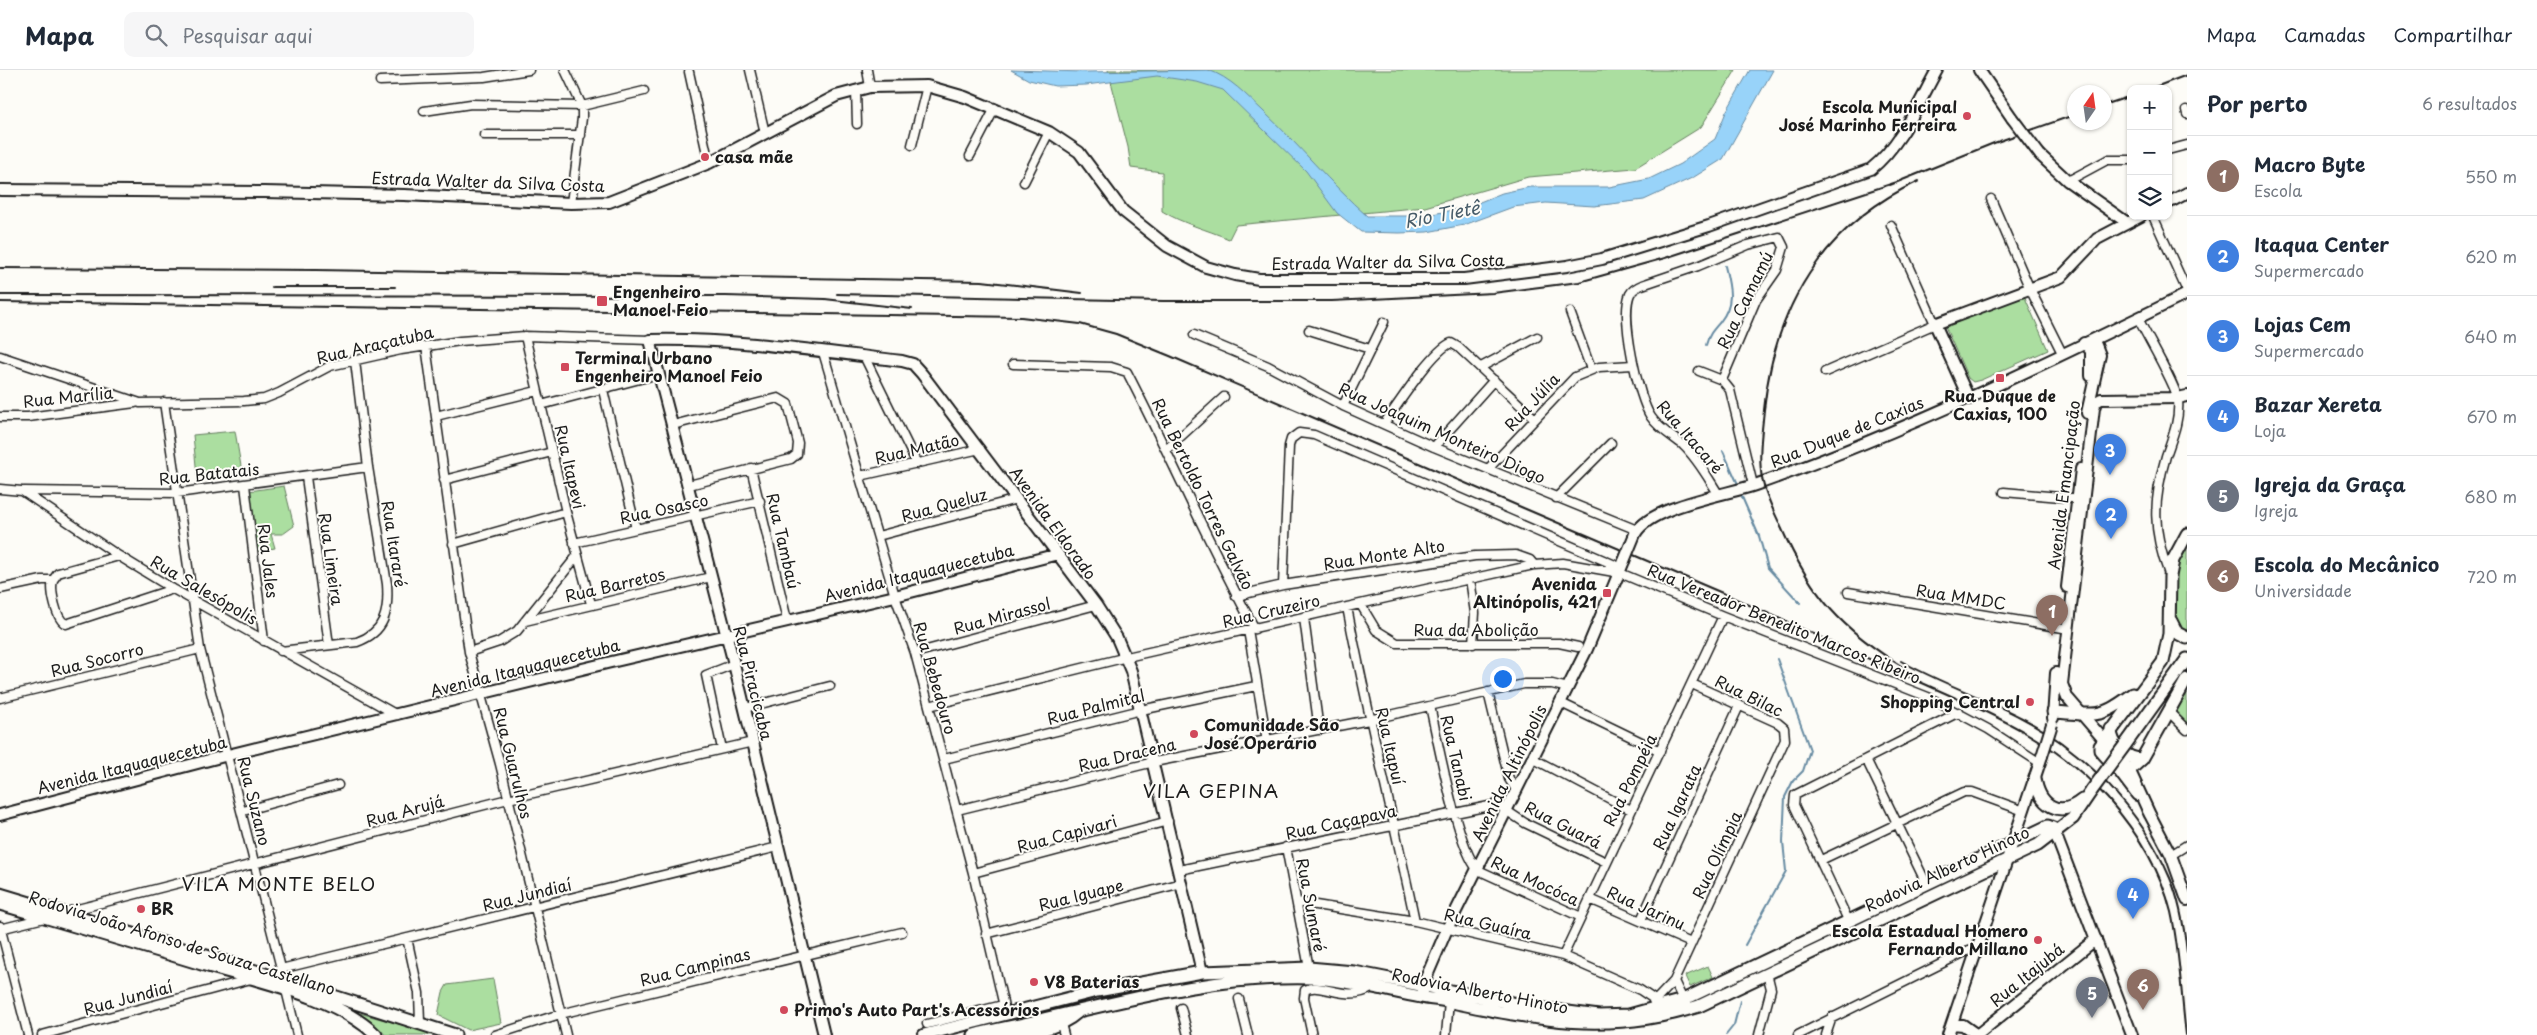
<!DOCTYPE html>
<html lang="pt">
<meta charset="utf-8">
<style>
:root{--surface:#fff;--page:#f6f6f7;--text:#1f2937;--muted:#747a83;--line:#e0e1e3;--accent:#db2777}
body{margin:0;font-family:"Playpen Sans",sans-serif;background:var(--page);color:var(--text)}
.controls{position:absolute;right:15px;top:15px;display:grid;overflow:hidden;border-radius:10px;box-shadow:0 1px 4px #0004}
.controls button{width:45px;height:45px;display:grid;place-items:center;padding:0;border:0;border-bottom:1px solid var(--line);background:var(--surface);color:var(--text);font:25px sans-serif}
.compass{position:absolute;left:2067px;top:15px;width:45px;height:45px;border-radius:50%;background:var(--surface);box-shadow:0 1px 4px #0004;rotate:13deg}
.you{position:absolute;left:1502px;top:608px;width:18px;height:18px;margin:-12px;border:4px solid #fff;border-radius:50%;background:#1a73e8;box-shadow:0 0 0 8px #1a73e833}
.badge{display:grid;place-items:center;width:32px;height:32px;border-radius:50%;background:var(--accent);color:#fff;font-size:16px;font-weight:700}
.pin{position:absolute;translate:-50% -41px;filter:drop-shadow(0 1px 2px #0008)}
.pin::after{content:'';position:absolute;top:26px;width:18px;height:15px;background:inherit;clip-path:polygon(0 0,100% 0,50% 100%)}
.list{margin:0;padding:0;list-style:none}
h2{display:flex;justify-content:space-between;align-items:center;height:65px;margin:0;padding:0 20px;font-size:21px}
h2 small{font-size:16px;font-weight:400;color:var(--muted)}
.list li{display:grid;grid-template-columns:32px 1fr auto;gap:15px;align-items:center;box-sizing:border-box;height:80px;padding:0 20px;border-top:1px solid var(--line)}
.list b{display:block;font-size:19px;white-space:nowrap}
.list p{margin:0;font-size:16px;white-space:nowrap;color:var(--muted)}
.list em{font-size:16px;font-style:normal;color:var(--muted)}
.icon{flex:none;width:28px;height:28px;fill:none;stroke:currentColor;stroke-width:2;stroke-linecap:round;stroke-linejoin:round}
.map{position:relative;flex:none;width:2187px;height:965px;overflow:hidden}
header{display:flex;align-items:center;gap:30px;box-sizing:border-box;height:70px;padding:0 25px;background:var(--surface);border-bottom:1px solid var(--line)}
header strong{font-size:24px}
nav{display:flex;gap:28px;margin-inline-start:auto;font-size:18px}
.search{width:350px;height:45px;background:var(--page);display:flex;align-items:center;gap:12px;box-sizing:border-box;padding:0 18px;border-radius:10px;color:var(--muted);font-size:19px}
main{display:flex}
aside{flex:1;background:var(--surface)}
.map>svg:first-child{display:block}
.green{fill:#abdea0;stroke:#647d5e}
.water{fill:#98d3f9;stroke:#668aa1}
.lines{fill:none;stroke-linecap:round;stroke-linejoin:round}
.stream{stroke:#668aa1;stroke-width:2}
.street-casing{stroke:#1c1c1c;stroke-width:11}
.secondary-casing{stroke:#1c1c1c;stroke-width:14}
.primary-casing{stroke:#1c1c1c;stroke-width:15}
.street{stroke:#fdfcf7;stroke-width:8}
.secondary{stroke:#fdfcf7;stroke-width:10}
.primary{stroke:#fdfcf7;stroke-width:11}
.rail{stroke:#1c1c1c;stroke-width:2}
.secondary-bridge-casing{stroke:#1c1c1c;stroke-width:14;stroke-linecap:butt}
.primary-bridge-casing{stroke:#1c1c1c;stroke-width:15;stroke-linecap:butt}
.secondary-bridge{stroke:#fdfcf7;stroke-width:10}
.primary-bridge{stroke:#fdfcf7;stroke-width:11}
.poi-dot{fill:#d1495b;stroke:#fdfcf7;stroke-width:2}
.labels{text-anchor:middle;stroke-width:4;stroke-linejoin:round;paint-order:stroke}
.poi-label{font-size:16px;font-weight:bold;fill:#1c1c1c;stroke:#fdfcf7;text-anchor:start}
.street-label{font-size:16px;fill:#1c1c1c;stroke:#fdfcf7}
.water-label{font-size:18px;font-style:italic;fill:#475c69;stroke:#fdfcf7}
.quarter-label{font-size:19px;letter-spacing:1px;fill:#1c1c1c;stroke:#fdfcf7}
</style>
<header>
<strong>Mapa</strong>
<div class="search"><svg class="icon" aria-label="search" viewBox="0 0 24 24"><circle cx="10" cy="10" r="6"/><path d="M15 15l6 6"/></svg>Pesquisar aqui</div>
<nav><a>Mapa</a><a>Camadas</a><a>Compartilhar</a></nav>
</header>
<main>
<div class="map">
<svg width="2187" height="965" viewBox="0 0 2187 965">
<rect width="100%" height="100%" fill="#fdfcf7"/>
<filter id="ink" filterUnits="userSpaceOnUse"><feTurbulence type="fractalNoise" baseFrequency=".02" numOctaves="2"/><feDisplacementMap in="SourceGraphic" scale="10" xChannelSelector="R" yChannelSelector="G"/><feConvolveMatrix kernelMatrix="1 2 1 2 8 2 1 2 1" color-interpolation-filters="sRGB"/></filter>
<g filter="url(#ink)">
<!-- green -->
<path class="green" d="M1108 0H1736L1701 57 1635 98 1528 107 1425 137 1236 155 1229 169C1206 159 1183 154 1162 141V102L1131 98 1128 77Z
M2023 223 2048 280 1981 310 1973 312 1968 308 1944 254Z
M235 361 242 402 197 406 193 365Z
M284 416 294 456 283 464H271L275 478 258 481 249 421Z
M2187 472V562L2180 558 2174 547 2172 502Z
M2187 621V655L2177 646 2175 640Z
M1708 896 1713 907 1690 917 1685 906Z
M493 909 501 953 468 960 438 945 443 922 447 915Z
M356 942 438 965H386Z"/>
<!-- water -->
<path class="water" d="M1011 0 1086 2 1208 0C1230 7 1247 26 1263 41 1299 75 1330 113 1367 146H1421L1443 142 1470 136 1502 123 1530 117H1609L1649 109 1680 94 1715 69 1726 42 1750 0H1773L1723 89 1694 107 1644 130 1594 136 1546 133 1513 137 1464 155 1427 162 1399 163 1361 162 1337 143 1306 101 1223 20 1197 12 1157 6 1086 15 1055 16 1029 10Z"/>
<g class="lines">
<!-- stream -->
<path class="stream" d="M1706 275C1709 264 1713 260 1720 252 1735 233 1730 217 1725 196
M1723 381 1737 412
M1742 427 1759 466 1768 498 1800 533
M1745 875 1786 801 1783 772 1785 727 1793 711 1803 701 1810 680 1777 589
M1726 965 1734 955 1740 931"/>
<!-- street casing -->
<g class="street-casing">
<path id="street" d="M565 0 582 36V48L571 133
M750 0 765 63
M867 0 870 17
M689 2 709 93
M380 11 484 7 529 0
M856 20 857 54
M2186 40 2187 44
M424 41 471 34 582 36 644 21
M484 65H581
M912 75 927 16
M2168 80 2187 75
M970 86 995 38
M2068 111 2107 90H2131
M1024 112 1049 62
M1991 129 2029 217 2062 283
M2153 146 2187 221
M1570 242 1591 299
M2138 248C2146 265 2176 315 2178 330 2180 350 2172 368 2166 386 2153 431 2152 460 2169 504
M1309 260 1370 279
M1194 265 1268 296 1343 336 1434 377 1637 460
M525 266 566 442 591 534
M426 276 469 582 500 694 566 965
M823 282 895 526 915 583 973 803 1006 945
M0 286 140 333 244 331 264 329 279 323 330 296 401 280 460 271 525 266 650 270
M864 286 917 394
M1013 294 1111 297 1127 302C1171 387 1209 475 1255 559
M1481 297 1537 267
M1699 301 1722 310 1730 320 1753 415
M1825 302 1935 254 1891 155
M603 320 636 459
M164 332 200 579 284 910
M541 335 659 304
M1343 336 1384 252
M436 346 537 321
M0 347H28L135 333
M1384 354C1397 336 1432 281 1451 273L1458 277 1534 348
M673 355 778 328 788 334 798 373 797 384 791 389 689 415
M1434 377 1494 310
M1167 379 1224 327
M751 398 787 550
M1488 399 1575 307 1599 297 1633 295
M860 406 980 379
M306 407 329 575
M444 410 552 382
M245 415 264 571
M0 419 22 421 119 486 173 519 397 645
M24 421 177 423 368 397
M2004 422 2083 429
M1719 425C1708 408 1698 389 1683 375 1672 366 1659 359 1651 347 1638 327 1620 247 1630 224 1633 219 1637 217 1642 215L1698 196 1748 175 1779 167 1784 177 1777 200 1756 230 1722 310
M1556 428 1611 373
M878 466 1017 429
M574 473 760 431
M453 474 566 442
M1470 509 1475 543 1473 574
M53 510C50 520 56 550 66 554L173 519
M53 510 58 503 119 486
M1283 515 1289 376 1291 369 1299 363 1314 365 1622 498
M0 519 42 510H53
M1848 522 2069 559
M1236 526 1283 515 1475 486 1516 485 1530 490 1534 495
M1361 535 1376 560 1397 573H1559L1578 577
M1347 537C1367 642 1393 746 1415 851
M1304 548 1319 660
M525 551 711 507
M1248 560 1267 671
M281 581 357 572C385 562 389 542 387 514L368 397 355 291
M469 582 499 572 517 561 577 486
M915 583 1096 535
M1488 622 1509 709 1517 721
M0 628 200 579
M1561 633 1660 681
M929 636 1127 587 1470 509 1534 495 1563 493 1620 503 1723 546 1928 627 1988 659 2040 693
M1430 636C1438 671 1457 778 1478 800L1581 847
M745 638 830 616
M2168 641 2187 660
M722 679 706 605 734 594
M1532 688 1631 740
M944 689 1141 640 1256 616
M1866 689 1926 813
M957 740 1154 692 1369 650 1524 614H1552L1568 618
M243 741 338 715
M1286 777 1309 898
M2171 785 2187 775
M1821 790 1964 722H1972L2024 741
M1179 800 1494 735 1501 737 1525 753 1606 792
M973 803 1168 751
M1590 829 1691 873
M1297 832 1415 851 1563 886 1640 920 1652 928 1655 935
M66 842 508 729 753 672
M1641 850 1739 636
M1848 850 1794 735 1795 725 1959 642
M0 856 28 965
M0 859 44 848
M986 864 1182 813
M407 868 419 923 420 953
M1563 886 1723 546
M281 899 778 777
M1674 911 1683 930
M286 920 297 965
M1239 929 1248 965
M1655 931 1674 911 1785 670 1784 658 1778 653 1692 614
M1181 938 1188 965
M927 954 1003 935
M1061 954 1064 965
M42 965 251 909
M495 965 560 944 902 862
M1312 965 1304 928 1305 920C1322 911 1346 934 1373 917
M1446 965 1449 931
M1759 965 1771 919 1767 903
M1798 965 1969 880 1976 879
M1826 965 1832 947"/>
</g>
<!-- secondary casing -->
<g class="secondary-casing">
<path id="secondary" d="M1979 0 2012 48
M2040 85 2068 111 2126 152
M0 120 264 122 404 125 571 133 609 132 709 93 836 26 870 17 927 16 965 27 1049 62 1079 82 1123 141 1167 176 1206 197 1235 205 1259 209H1464L1567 196 1602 189 1709 156 1871 99C1902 74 1918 34 1937 0
M2168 133 2187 123
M2084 273 2091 281V306
M1969 329 1935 254 2061 207 2097 169 2141 146
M2101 329 2096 332 2094 338 2062 614 2067 627 2129 699 2150 745
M2101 329 2178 328 2187 326
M2087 343 2100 285 2096 275
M1635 464C1650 436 1725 425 1755 415 1903 363 2046 293 2187 224
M2067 517 2081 399
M2053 648 2056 603
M2118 700 2137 725
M2147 739 2171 785 2187 830
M0 745 228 685 607 593 895 526 1058 484
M2055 763 2132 965
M1423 922V915L1447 859 1587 579 1624 491
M1952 954 1963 955 1977 965
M824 965 734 594 650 270C734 268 818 281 902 291L913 294 922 304 1096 535 1117 568 1131 601 1202 902
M1948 965 2042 686
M1977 965 2096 869"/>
</g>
<!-- primary casing -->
<g class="primary-casing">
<path id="primary" d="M2187 464 2173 490 2170 506 2169 564 2163 592 2100 676V680L2118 700 2131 699 2142 689 2187 609
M2171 551 2177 563 2187 568
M2053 642C2095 644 2098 651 2133 624
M2111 659C2111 676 2127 689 2142 689
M2125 675 2187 589
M2035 708C2039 735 2059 749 2082 730
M0 824 243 897 455 965
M0 834C68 854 137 874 205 895 258 911 336 926 376 965
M999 964C1025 965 1058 960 1078 942
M924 965 1097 921 1202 902 1309 898 1354 902 1537 938 1599 946 1629 945 1683 930 2048 756 2053 758 2055 763
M974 965C996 959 1018 956 1040 950 1130 929 1219 905 1313 908 1349 910 1385 920 1421 927 1429 929 1438 929 1447 931 1537 950 1608 965 1699 936L2038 775 2073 748 2092 720"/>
</g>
<!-- street -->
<use href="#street" class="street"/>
<!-- secondary -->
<use href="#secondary" class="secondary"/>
<!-- primary -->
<use href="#primary" class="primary"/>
<!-- rail -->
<path class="rail" d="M2150 19 2187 5
M2104 35 2131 26
M1890 115 1994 73 2074 45
M0 198 316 200 982 211 1082 223
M272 217H395
M837 224 1163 231H1332L1493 223 1579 212 1665 188 1897 112
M0 225 726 226 825 229 912 239
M0 232 1021 247 1080 254 1116 264 1170 286C1356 366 1541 446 1727 525 1788 552 1850 580 1911 608 1985 641 2053 667 2108 729 2136 761 2161 801 2171 842 2180 882 2181 925 2186 965
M1901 591C1940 613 1983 627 2022 648 2085 681 2142 742 2170 808 2180 831 2184 856 2187 882
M1906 599C1841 559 1812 527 1781 457 1774 441 1765 425 1762 408 1758 387 1762 361 1764 340 1774 238 1823 155 1919 111"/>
<!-- secondary-bridge casing -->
<g class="secondary-bridge-casing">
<path id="secondary-bridge" d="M2012 48 2040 85
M1624 491 1635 464
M2042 686 2052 654"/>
</g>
<!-- primary-bridge casing -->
<g class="primary-bridge-casing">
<path id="primary-bridge" d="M2092 720 2125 675"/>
</g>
<!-- secondary-bridge -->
<use href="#secondary-bridge" class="secondary-bridge"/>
<!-- primary-bridge -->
<use href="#primary-bridge" class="primary-bridge"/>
</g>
</g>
<!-- markers -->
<g class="poi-dot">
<circle cx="1967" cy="46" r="5"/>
<circle cx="705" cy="87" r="5"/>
<rect x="596" y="225" width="12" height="12" rx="2.5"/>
<rect x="560" y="292" width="10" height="10" rx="2.5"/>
<rect x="1995" y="303" width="10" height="10" rx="2.5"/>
<rect x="1602" y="518" width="10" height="10" rx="2.5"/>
<circle cx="2030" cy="632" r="5"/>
<circle cx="1194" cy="664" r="5"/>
<circle cx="141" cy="839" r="5"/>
<circle cx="2038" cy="870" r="5"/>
<circle cx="1034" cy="912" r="5"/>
<circle cx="784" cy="940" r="5"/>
</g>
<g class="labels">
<!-- poi labels -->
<g class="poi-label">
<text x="1957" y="43" text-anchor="end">Escola Municipal<tspan x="1957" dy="18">José Marinho Ferreira</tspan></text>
<text x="715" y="93">casa mãe</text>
<text x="613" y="228">Engenheiro<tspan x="613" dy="18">Manoel Feio</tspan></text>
<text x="575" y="294">Terminal Urbano<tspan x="575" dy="18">Engenheiro Manoel Feio</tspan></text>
<text x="2000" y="332" text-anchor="middle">Rua Duque de<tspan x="2000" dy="18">Caxias, 100</tspan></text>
<text x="1597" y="520" text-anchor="end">Avenida<tspan x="1597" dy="18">Altinópolis, 421</tspan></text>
<text x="2020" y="638" text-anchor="end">Shopping Central</text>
<text x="1204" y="661">Comunidade São<tspan x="1204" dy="18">José Operário</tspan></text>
<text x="151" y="845">BR</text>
<text x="2028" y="867" text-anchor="end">Escola Estadual Homero<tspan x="2028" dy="18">Fernando Millano</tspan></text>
<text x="1044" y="918">V8 Baterias</text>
<text x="794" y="946">Primo's Auto Part's Acessórios</text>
</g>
<!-- street labels -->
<g class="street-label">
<text transform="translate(488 112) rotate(2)" y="6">Estrada Walter da Silva Costa</text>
<text transform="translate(1388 192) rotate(-1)" y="6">Estrada Walter da Silva Costa</text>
<text transform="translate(1745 230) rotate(-64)" y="6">Rua Camamú</text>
<text transform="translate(375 275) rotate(-13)" y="6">Rua Araçatuba</text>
<text transform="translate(68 327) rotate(-6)" y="6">Rua Marília</text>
<text transform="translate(1532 332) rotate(-47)" y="6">Rua Júlia</text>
<text transform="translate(1847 362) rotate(-22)" y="6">Rua Duque de Caxias</text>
<text transform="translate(1442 363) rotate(24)" y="6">Rua Joaquim Monteiro Diogo</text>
<text transform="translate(1690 367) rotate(49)" y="6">Rua Itacaré</text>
<text transform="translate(917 379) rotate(-13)" y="6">Rua Matão</text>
<text transform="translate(570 397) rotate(77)" y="6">Rua Itapevi</text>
<text transform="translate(209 404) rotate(-6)" y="6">Rua Batatais</text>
<text transform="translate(2064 415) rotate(-83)" y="6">Avenida Emancipação</text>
<text transform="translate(1203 424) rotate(64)" y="6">Rua Bertoldo Torres Galvão</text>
<text transform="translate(944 435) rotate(-15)" y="6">Rua Queluz</text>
<text transform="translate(664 439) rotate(-12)" y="6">Rua Osasco</text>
<text transform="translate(1053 453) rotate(54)" y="6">Avenida Eldorado</text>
<text transform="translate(783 471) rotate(77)" y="6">Rua Tambaú</text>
<text transform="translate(394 474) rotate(81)" y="6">Rua Itararé</text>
<text transform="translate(1384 485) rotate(-9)" y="6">Rua Monte Alto</text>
<text transform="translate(331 489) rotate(82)" y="6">Rua Limeira</text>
<text transform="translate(268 491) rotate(83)" y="6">Rua Jales</text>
<text transform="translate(919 503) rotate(-14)" y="6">Avenida Itaquaquecetuba</text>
<text transform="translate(615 515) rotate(-13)" y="6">Rua Barretos</text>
<text transform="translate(204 520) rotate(30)" y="6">Rua Salesópolis</text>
<text transform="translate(1961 527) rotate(9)" y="6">Rua MMDC</text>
<text transform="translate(1271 541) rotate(-13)" y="6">Rua Cruzeiro</text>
<text transform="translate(1002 546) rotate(-15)" y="6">Rua Mirassol</text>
<text transform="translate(1784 554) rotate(22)" y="6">Rua Vereador Benedito Marcos Ribeiro</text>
<text x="1476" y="566">Rua da Abolição</text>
<text transform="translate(97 590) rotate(-14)" y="6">Rua Socorro</text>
<text transform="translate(525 598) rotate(-14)" y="6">Avenida Itaquaquecetuba</text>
<text transform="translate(935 608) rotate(74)" y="6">Rua Bebedouro</text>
<text transform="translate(753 613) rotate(76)" y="6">Rua Piracicaba</text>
<text transform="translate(1749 626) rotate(26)" y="6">Rua Bilac</text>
<text transform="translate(1096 637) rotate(-14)" y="6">Rua Palmital</text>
<text transform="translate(1390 676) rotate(77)" y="6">Rua Itapuí</text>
<text transform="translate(1127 685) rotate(-13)" y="6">Rua Dracena</text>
<text transform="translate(1456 688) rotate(77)" y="6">Rua Tanabi</text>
<text transform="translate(513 693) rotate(76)" y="6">Rua Guarulhos</text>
<text transform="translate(132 695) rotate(-14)" y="6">Avenida Itaquaquecetuba</text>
<text transform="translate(1509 703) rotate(-64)" y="6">Avenida Altinópolis</text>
<text transform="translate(1630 710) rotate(-64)" y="6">Rua Pompéia</text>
<text transform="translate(254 731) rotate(76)" y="6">Rua Suzano</text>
<text transform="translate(1677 737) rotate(-65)" y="6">Rua Igarata</text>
<text transform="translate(405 741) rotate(-15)" y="6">Rua Arujá</text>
<text transform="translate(1341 752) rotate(-12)" y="6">Rua Caçapava</text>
<text transform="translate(1563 755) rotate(27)" y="6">Rua Guará</text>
<text transform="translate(1067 764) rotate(-15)" y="6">Rua Capivari</text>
<text transform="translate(1717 785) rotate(-65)" y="6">Rua Olímpia</text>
<text transform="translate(1947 799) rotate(-25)" y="6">Rodovia Alberto Hinoto</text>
<text transform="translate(1535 811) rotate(25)" y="6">Rua Mocóca</text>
<text transform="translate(527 825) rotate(-14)" y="6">Rua Jundiaí</text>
<text transform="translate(1081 825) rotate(-14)" y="6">Rua Iguape</text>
<text transform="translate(1311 835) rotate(79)" y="6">Rua Sumaré</text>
<text transform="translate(1646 838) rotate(24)" y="6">Rua Jarinu</text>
<text transform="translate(1488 854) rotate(13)" y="6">Rua Guaíra</text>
<text transform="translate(182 873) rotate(17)" y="6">Rodovia João Afonso de Souza Castellano</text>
<text transform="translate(695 897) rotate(-14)" y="6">Rua Campinas</text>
<text transform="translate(2027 905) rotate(-39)" y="6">Rua Itajubá</text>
<text transform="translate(1480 921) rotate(11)" y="6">Rodovia Alberto Hinoto</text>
<text transform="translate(128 928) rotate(-15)" y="6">Rua Jundiaí</text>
</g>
<!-- water labels -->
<g class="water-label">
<text transform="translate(1442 145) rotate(-11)" y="6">Rio Tietê</text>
</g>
<!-- quarter labels -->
<g class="quarter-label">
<text x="1211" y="728">VILA GEPINA</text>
<text x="279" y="821">VILA MONTE BELO</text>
</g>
</g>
</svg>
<div class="controls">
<button>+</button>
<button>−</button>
<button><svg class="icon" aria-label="layers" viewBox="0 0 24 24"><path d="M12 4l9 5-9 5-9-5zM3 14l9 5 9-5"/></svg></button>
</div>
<svg class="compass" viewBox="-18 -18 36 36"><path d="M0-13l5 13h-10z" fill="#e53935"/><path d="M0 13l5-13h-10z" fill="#747a83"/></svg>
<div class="you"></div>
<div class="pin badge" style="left:2052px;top:566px;background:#8d6e63">1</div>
<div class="pin badge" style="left:2111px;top:469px;background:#3f7fe0">2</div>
<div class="pin badge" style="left:2110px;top:405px;background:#3f7fe0">3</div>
<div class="pin badge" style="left:2133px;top:849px;background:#3f7fe0">4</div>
<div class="pin badge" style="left:2092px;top:948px;background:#6b7280">5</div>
<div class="pin badge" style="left:2143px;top:940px;background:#8d6e63">6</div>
</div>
<aside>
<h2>Por perto<small>6 resultados</small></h2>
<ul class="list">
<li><span class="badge" style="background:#8d6e63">1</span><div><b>Macro Byte</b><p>Escola</p></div><em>550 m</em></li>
<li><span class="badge" style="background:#3f7fe0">2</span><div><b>Itaqua Center</b><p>Supermercado</p></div><em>620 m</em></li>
<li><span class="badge" style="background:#3f7fe0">3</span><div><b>Lojas Cem</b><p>Supermercado</p></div><em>640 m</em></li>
<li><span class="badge" style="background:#3f7fe0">4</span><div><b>Bazar Xereta</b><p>Loja</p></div><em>670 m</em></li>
<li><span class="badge" style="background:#6b7280">5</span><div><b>Igreja da Graça</b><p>Igreja</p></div><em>680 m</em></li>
<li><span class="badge" style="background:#8d6e63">6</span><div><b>Escola do Mecânico</b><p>Universidade</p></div><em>720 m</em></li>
</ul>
</aside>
</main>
